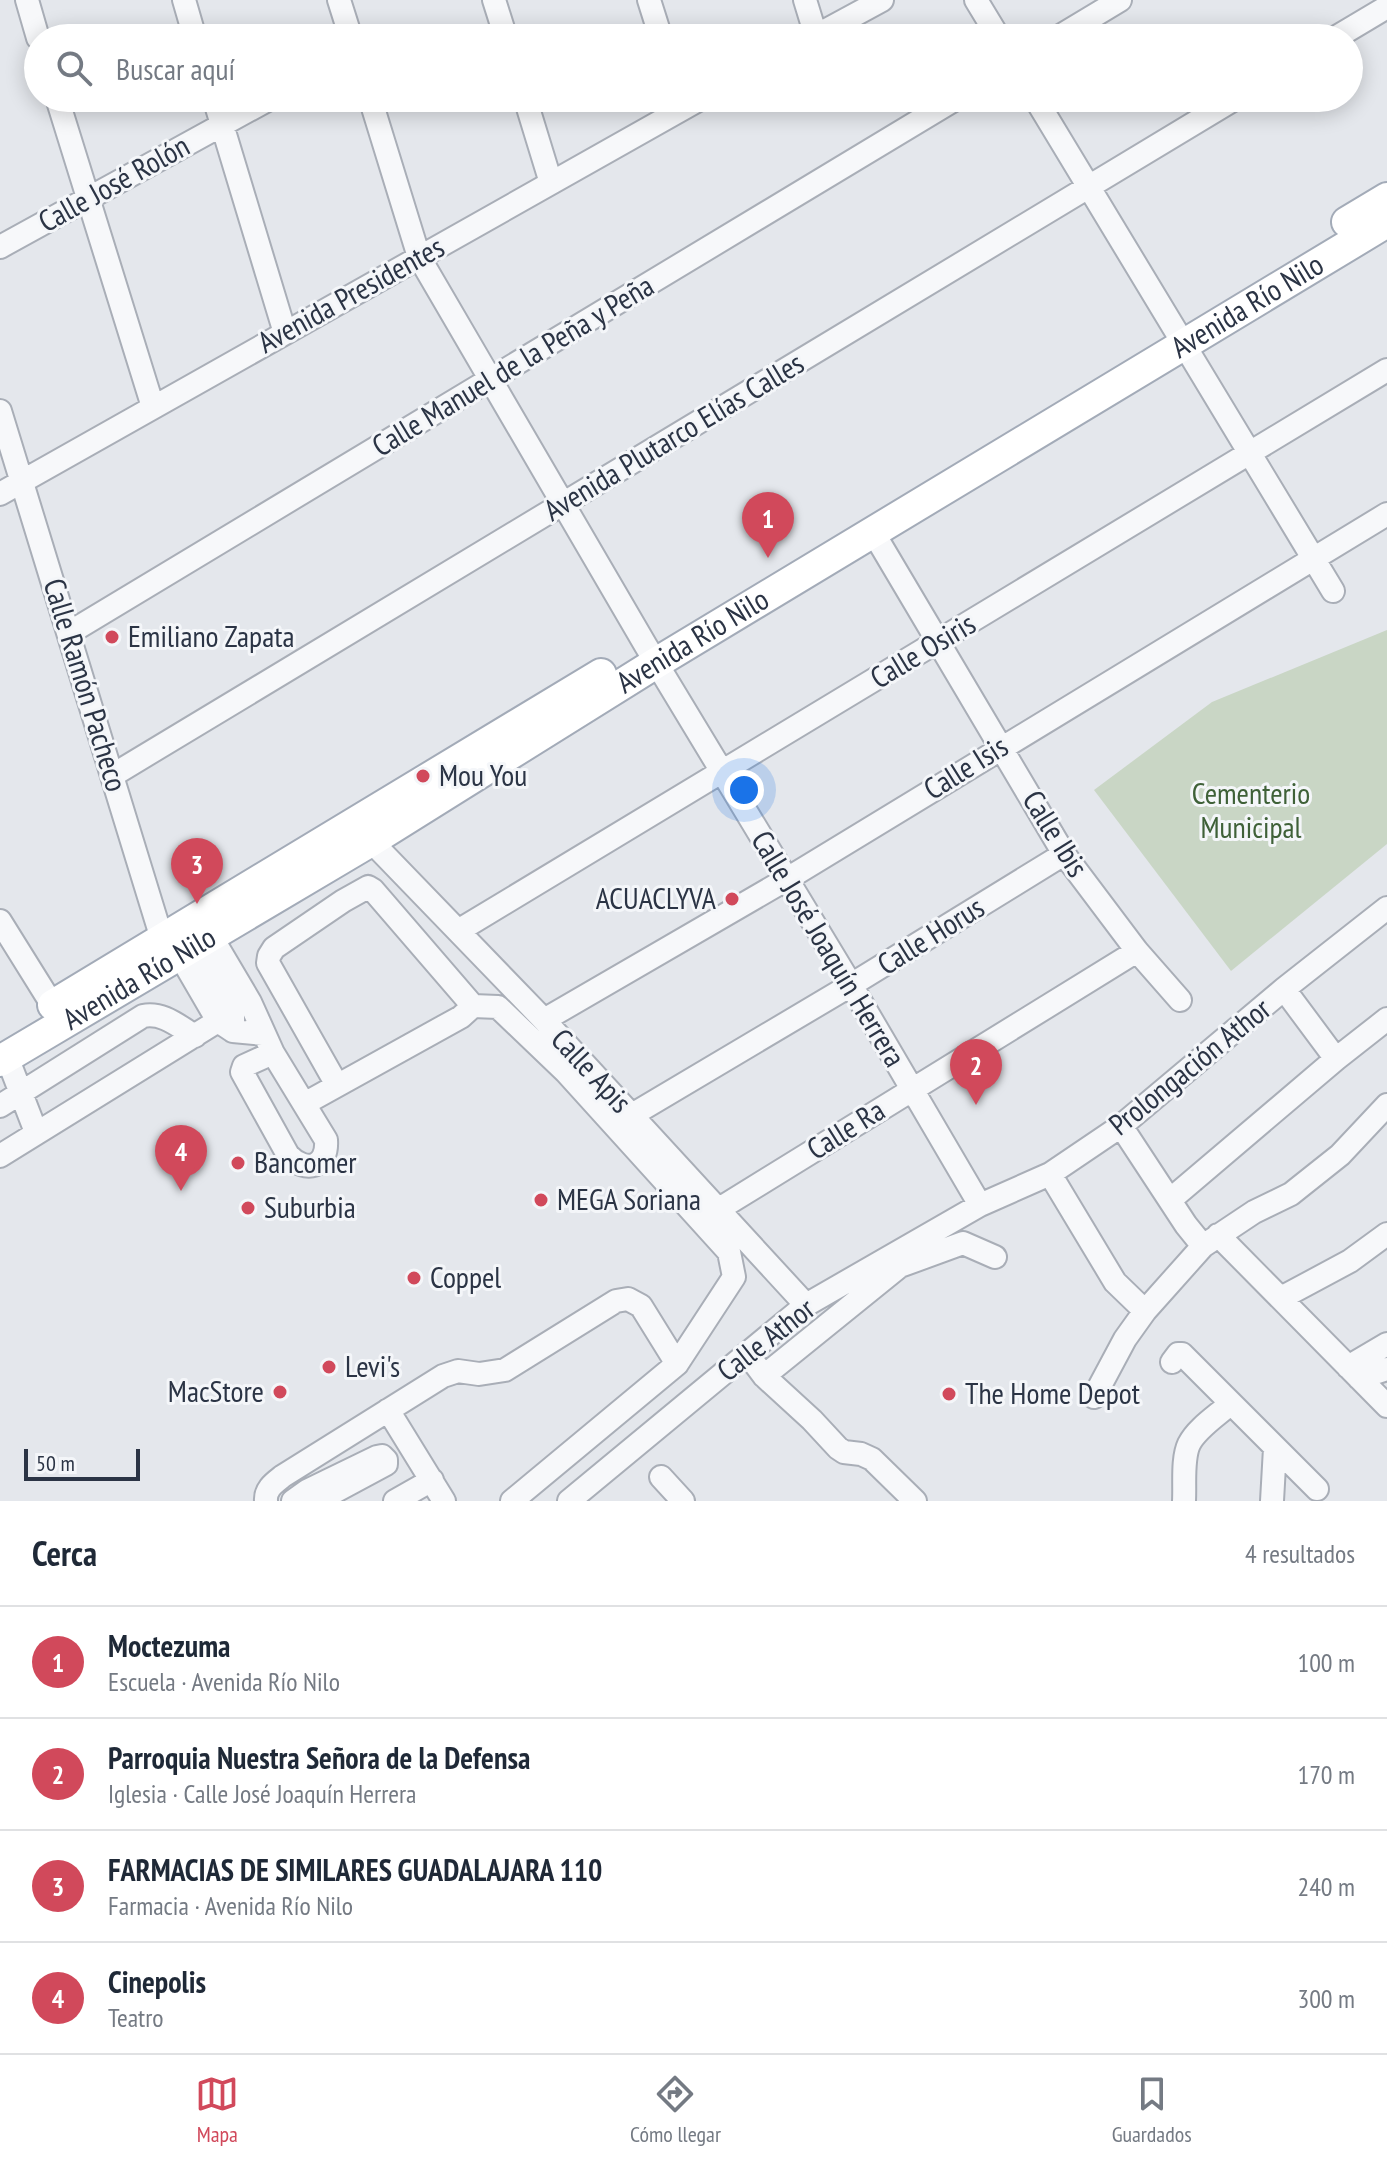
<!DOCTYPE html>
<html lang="es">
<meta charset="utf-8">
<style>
:root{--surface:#fff;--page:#f6f6f7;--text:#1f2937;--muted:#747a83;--line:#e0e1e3;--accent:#d1495b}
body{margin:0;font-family:"PT Sans Narrow",sans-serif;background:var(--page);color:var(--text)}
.scale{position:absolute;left:24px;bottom:20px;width:116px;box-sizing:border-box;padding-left:8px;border:4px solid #2b3445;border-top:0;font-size:22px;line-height:28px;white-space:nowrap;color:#2b3445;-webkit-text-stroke:6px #f4f6f9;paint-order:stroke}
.you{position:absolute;left:744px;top:790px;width:28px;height:28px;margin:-20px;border:6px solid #fff;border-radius:50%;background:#1a73e8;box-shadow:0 0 0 12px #1a73e833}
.badge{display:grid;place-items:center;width:52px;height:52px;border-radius:50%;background:var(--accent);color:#fff;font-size:26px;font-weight:700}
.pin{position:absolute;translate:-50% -66px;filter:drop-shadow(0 2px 4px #0008)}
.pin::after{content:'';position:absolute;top:42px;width:28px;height:24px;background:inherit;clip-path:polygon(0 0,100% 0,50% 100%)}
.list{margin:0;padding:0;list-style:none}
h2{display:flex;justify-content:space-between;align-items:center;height:104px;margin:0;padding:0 32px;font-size:34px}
h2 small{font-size:26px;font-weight:400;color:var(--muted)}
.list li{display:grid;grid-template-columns:52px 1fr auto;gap:24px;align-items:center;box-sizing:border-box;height:112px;padding:0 32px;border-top:2px solid var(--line)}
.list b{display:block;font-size:30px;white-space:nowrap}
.list p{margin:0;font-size:26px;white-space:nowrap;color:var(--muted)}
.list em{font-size:26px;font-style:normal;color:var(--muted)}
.icon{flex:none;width:44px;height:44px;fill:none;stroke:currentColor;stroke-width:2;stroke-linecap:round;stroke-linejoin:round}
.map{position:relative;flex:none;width:1387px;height:1501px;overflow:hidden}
.search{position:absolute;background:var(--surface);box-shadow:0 4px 20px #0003;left:24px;right:24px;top:24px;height:88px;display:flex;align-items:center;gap:20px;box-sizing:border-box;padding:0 28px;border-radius:44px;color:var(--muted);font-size:30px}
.sheet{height:552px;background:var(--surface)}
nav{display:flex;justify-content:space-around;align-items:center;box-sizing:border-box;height:112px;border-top:2px solid var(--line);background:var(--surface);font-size:22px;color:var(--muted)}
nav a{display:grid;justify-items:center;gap:4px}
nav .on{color:var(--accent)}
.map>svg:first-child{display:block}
.green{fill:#c9d6c5}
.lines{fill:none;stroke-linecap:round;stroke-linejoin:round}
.minor-casing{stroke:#a9aeb7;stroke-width:26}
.major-casing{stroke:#a3abb8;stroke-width:34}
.minor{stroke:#f7f8fa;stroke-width:22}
.major{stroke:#fff;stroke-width:30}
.poi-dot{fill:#d1495b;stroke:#f4f6f9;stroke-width:3}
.labels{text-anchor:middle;stroke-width:6;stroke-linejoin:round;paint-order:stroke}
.street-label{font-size:30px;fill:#2b3445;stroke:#f4f6f9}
.poi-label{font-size:30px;fill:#2b3445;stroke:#f4f6f9;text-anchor:start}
.park-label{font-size:30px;fill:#3f6138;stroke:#f4f6f9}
</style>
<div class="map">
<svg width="1387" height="1501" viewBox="0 0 1387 1501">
<rect width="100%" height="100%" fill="#e4e7ec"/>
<!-- green -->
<path class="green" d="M1387 630V844L1231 971 1094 790 1212 702Z"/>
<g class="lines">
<!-- minor casing -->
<g class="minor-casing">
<path id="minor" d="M27 0 38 38
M184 0 195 38
M339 0 351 38
M494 0 506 38
M649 0 661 38
M805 0 816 36
M976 0 999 38
M812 38 882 0
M1057 38 1120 0
M1335 38 1387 7
M57 98 153 407
M214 98 285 333
M370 98 419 257 646 646 851 985 980 1205
M525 98 551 183
M1035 98 1333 591
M0 247 271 98
M0 411 162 939 168 950
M0 494 702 98
M873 532 1064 854 1137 951 1180 1000
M69 633 957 98
M113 775 1236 98
M371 841 544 1020 806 1305
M0 921 53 1006
M458 931 1387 370
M211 936 250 1002 273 1053 326 1140C328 1167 306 1174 288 1155L242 1072 244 1066 273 1053
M196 944 233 1012V1031
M179 954 218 1021 233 1031 263 1034
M1284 989 1336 1059
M473 1006 498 1007 566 1072 729 1252 734 1277 677 1364 512 1501
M544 1020 787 879 1387 514
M7 1057 36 1132
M304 1104 461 1017 473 1006 373 890 368 887 343 901 274 948 269 956 268 963 337 1085
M0 1106 143 1016C163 1012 178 1026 195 1036
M632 1115 851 985 1064 854
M1121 1126 1186 1225 1203 1246
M0 1156 218 1021
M1050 1174 1115 1282 1145 1311
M1170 1200 1336 1059 1387 1019
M719 1209 1137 951
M1218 1235 1387 1406
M1281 1298 1350 1261 1387 1234
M1172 1362 1178 1354H1182L1317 1489
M755 1364 764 1376 812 1420 838 1448 844 1452 861 1454 872 1459 915 1501
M1348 1367 1387 1344
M764 1376 900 1266 963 1243 995 1257
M1359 1378 1387 1369
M1094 1397 1125 1339 1145 1311 1203 1246 1254 1212 1291 1194 1301 1186 1340 1155 1387 1105
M388 1410 444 1501
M661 1477 683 1501
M266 1501C265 1489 274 1483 283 1476L443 1376 458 1371 479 1374 505 1370 616 1301 628 1299 641 1306 677 1364
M293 1501 307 1491 377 1457 382 1456 386 1460V1464L334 1492 323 1501
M395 1501 432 1480
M569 1501 806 1305 980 1205 1050 1174 1121 1126 1284 989 1387 908
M1184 1501C1185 1484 1182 1459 1189 1444 1197 1428 1218 1415 1230 1404
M1272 1501 1275 1448"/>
</g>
<!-- major casing -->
<g class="major-casing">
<g id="major">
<path d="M1347 222 1387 198"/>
<path d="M53 1005 601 674"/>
<path id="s1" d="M0 1061 371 841 656 663 1387 222"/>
</g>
</g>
<!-- minor -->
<use href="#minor" class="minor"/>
<!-- major -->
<use href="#major" class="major"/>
</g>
<!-- markers -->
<g class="poi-dot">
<circle cx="112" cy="637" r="8"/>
<circle cx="423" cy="776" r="8"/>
<circle cx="732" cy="899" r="8"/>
<circle cx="238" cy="1163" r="8"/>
<circle cx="541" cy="1200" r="8"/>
<circle cx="248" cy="1208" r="8"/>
<circle cx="414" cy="1278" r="8"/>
<circle cx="329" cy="1367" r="8"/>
<circle cx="280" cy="1392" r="8"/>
<circle cx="949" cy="1394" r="8"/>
</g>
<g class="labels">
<!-- street labels -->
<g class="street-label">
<text transform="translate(114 184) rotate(-29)" y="10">Calle José Rolón</text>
<text transform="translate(351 295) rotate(-29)" y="10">Avenida Presidentes</text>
<text dy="10" stroke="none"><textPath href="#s1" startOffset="1458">Avenida Río Nilo</textPath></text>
<text transform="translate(513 366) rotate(-31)" y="10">Calle Manuel de la Peña y Peña</text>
<text transform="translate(674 437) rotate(-31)" y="10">Avenida Plutarco Elías Calles</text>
<text dy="10" stroke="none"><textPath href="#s1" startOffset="810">Avenida Río Nilo</textPath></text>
<text transform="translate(923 651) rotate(-31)" y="10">Calle Osiris</text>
<text transform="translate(85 685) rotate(73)" y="10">Calle Ramón Pacheco</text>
<text transform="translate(966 768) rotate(-32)" y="10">Calle Isis</text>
<text transform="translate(1055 834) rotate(58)" y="10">Calle Ibis</text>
<text transform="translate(931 936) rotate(-32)" y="10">Calle Horus</text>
<text transform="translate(828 949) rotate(59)" y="10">Calle José Joaquín Herrera</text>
<text dy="10" stroke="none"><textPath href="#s1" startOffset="162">Avenida Río Nilo</textPath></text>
<text transform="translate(1190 1067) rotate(-39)" y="10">Prolongación Athor</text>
<text transform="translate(591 1071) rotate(47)" y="10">Calle Apis</text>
<text transform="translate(846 1130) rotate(-32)" y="10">Calle Ra</text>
<text transform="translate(766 1340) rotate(-38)" y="10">Calle Athor</text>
</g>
<!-- poi labels -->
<g class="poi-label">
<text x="128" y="647">Emiliano Zapata</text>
<text x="439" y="786">Mou You</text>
<text x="716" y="909" text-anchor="end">ACUACLYVA</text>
<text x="254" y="1173">Bancomer</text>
<text x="557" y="1210">MEGA Soriana</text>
<text x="264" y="1218">Suburbia</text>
<text x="430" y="1288">Coppel</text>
<text x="345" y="1377">Levi's</text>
<text x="264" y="1402" text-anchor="end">MacStore</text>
<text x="965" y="1404">The Home Depot</text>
</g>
<!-- park labels -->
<g class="park-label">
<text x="1251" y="804">Cementerio<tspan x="1251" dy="34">Municipal</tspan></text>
</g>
</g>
</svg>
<div class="scale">50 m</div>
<div class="you"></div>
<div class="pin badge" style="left:768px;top:558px">1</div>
<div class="pin badge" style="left:976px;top:1105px">2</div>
<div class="pin badge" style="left:197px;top:904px">3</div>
<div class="pin badge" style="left:181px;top:1191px">4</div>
<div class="search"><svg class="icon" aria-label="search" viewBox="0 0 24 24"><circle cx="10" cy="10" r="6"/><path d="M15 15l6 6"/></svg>Buscar aquí</div>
</div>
<section class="sheet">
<h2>Cerca<small>4 resultados</small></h2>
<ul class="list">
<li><span class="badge">1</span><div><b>Moctezuma</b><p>Escuela · Avenida Río Nilo</p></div><em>100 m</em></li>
<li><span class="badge">2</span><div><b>Parroquia Nuestra Señora de la Defensa</b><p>Iglesia · Calle José Joaquín Herrera</p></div><em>170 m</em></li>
<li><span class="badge">3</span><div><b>FARMACIAS DE SIMILARES GUADALAJARA 110</b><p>Farmacia · Avenida Río Nilo</p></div><em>240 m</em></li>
<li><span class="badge">4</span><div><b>Cinepolis</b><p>Teatro</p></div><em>300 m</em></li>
</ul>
</section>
<nav>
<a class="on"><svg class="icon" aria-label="map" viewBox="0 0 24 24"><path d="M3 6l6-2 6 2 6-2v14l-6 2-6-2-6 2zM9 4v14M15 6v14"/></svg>Mapa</a>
<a><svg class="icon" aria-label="directions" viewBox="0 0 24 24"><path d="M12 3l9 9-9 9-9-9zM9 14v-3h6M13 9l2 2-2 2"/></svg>Cómo llegar</a>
<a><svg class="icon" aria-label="saved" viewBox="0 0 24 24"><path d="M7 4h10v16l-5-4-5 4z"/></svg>Guardados</a>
</nav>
